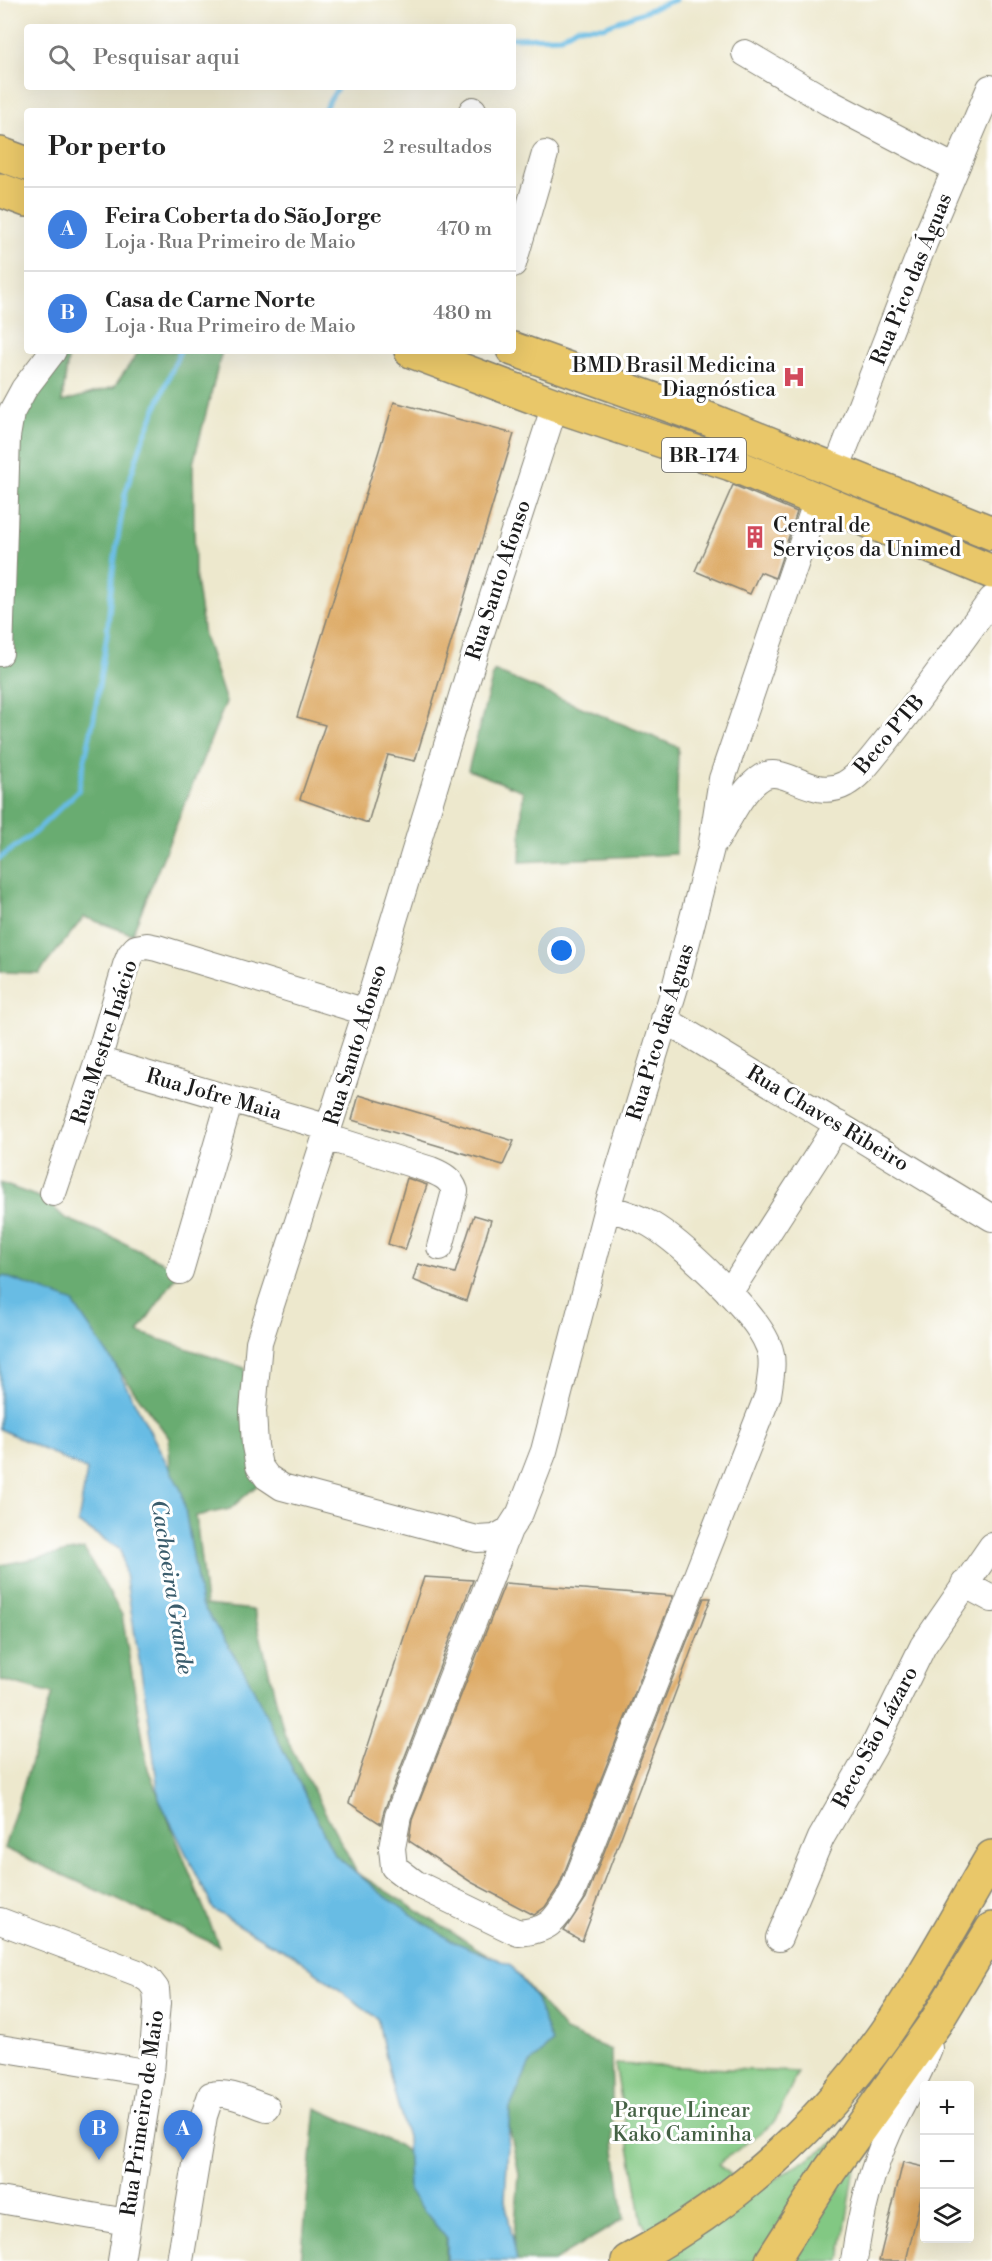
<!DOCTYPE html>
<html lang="pt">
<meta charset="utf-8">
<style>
:root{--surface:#fff;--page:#f6f6f6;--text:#222;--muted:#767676;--line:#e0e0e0;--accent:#d1495b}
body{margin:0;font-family:"Libre Bodoni",serif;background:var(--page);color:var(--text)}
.controls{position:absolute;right:18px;bottom:18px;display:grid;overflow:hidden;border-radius:6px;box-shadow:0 6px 24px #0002}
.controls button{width:54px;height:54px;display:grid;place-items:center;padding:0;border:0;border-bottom:2px solid var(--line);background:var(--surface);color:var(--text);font:30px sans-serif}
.you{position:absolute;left:562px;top:951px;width:21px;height:21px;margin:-15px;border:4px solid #fff;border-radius:50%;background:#1a73e8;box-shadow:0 0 0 9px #1a73e833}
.badge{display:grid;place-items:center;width:39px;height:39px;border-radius:50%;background:var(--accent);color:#fff;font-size:20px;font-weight:700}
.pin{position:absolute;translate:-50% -50px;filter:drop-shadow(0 2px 3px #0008)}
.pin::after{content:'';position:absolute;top:32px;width:21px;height:18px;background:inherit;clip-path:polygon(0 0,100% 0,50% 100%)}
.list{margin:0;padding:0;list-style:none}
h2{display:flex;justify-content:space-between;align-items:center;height:78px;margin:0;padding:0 24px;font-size:26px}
h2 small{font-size:20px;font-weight:400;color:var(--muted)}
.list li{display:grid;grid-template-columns:39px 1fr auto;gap:18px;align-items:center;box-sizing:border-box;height:84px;padding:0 24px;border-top:2px solid var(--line)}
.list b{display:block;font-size:22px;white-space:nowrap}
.list p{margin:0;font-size:20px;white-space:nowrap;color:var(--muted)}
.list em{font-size:20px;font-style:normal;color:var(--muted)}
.icon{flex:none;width:33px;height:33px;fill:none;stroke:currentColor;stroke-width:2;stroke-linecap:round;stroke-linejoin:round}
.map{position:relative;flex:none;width:992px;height:2261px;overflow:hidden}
.search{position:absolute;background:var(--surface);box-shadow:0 6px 24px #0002;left:24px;top:24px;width:492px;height:66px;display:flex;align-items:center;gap:15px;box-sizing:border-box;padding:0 21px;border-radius:6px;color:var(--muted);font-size:22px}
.panel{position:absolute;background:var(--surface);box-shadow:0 6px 24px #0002;left:24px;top:108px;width:492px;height:246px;border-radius:6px}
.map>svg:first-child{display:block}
.green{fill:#82c883;stroke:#4f7250;stroke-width:1.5}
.forest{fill:#69ac71;stroke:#426446;stroke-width:1.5}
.water{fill:#68bce4;stroke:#426c80;stroke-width:1.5}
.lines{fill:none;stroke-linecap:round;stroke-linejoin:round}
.stream{stroke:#68bce4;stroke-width:5}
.building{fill:#dca761}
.minor-casing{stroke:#848274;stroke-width:28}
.highway-casing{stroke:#848274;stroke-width:36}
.minor{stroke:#fff;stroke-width:26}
.highway{stroke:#e9c769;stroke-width:33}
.labels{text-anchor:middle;stroke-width:6;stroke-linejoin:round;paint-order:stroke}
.shield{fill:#fff;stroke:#606060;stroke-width:1.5}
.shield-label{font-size:20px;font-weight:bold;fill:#1c1c1c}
.street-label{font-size:21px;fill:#1c1c1c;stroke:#fff}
.poi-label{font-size:21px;fill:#1c1c1c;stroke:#fff;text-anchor:end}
.park-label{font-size:21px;fill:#456145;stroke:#fff}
.water-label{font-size:22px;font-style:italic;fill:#3a5c6c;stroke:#fff}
</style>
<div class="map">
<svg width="992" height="2261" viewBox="0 0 992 2261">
<rect width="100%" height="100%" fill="#fff"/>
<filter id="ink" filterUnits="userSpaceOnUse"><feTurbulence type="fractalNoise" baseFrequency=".0167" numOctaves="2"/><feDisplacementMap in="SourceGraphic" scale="12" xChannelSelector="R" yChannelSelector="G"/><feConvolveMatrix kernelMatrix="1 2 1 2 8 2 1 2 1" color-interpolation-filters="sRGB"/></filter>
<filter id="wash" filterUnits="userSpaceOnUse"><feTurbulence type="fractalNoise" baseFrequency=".008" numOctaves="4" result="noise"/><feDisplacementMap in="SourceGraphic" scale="24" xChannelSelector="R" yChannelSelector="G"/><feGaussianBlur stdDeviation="1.35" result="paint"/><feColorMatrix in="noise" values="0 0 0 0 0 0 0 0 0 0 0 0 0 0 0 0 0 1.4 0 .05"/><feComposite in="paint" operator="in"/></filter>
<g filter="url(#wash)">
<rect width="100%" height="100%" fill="#ede8cd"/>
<!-- green -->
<path class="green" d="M615 2064 798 2072 774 2123 718 2164 751 2194 838 2140 856 2162 840 2261H671L642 2222Z"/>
<!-- forest -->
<path class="forest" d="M54 351H69L62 402 114 387 139 351H222L193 464 195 572 204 635 226 702 132 934 84 917 39 973 0 972V658L11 413Z
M494 671 678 747 676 854 520 862 523 791 468 770Z
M0 1183 44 1199 65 1218 114 1238 180 1271 138 1332 245 1368 261 1482 230 1509 196 1516 206 1605 254 1610 285 1736 357 1873 517 1973 565 2031 611 2050 613 2135 624 2219 554 2261H512L519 2174 490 2036 315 1927 173 1597 169 1438 115 1365 5 1277 0 1278Z
M84 1549 122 1615 148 1769 219 1946 4 1848 52 1694 0 1680V1565Z
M316 2108 398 2145 442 2176 447 2215 446 2261H301Z"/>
<!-- water -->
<path class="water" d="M4 1276 72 1301 115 1365 182 1492 201 1603 246 1674 334 1854 383 1895 450 1940 511 1965 535 1997 552 2043 529 2065 510 2108 505 2200 517 2261H447V2239L409 2192 407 2137 393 2088 377 2018 293 1955 267 1942 214 1910 159 1799 149 1720 121 1550 78 1523 87 1470 0 1429V1278Z"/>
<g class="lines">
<!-- stream -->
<path class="stream" d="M513 38 561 37 577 27H603L675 0
M323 111 338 87
M0 858 34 833 78 791 94 718 107 634 113 570 125 494 143 439 180 351"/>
</g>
<g id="blocks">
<!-- building -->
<path class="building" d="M394 402 514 434 415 761 388 755 368 823 300 799 325 725 297 717Z
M733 485 797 512 775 578 760 572 750 594 695 571Z
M359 1095 514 1141 503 1165 352 1120Z
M407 1178 427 1185 405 1250 388 1244Z
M474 1215 491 1220 466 1301 413 1280 418 1264 455 1273Z
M424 1577 473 1580 384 1811 381 1824 349 1803Z
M505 1583 673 1596 559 1886 545 1907 534 1915 471 1882 409 1841 412 1820Z
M704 1598H711L582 1941 564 1931 586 1898Z
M903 2162 924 2167V2185L906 2261H879Z"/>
</g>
</g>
<g filter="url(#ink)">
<use href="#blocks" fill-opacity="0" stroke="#848274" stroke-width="1.5"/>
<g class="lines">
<!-- minor casing -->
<g class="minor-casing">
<path id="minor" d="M745 53 828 102 955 168
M472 111 473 110
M513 264 545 154
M555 405 482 630 366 1012 259 1342 253 1411 255 1446 259 1466 267 1477 282 1487 477 1539 495 1538 509 1530 520 1513 544 1451 607 1208 676 984 711 848 722 779 817 500
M835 472 924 243 990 88
M0 653 7 437 11 413 24 389 53 351
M717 839C729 819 742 789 762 777 784 763 813 802 845 784 860 776 872 758 883 745 921 698 956 648 992 599
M664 1019 992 1218
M98 1060 329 1128
M326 1137 431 1170C443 1175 451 1179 455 1191L440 1247
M53 1193 98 1060 126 965 130 955 136 948 147 946 157 948 366 1012
M180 1271 230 1100
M729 1293 838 1124
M509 1530 398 1816 392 1848 394 1867 415 1883 518 1933C552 1930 555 1920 572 1893L768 1395C770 1380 775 1359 768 1345 755 1312 681 1242 650 1224 636 1216 622 1212 607 1208
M964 1584 992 1599
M0 1921 138 1973 149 1980 156 1989 157 2003 151 2073 121 2261
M779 1938 821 1838 873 1748 923 1646 992 1546
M0 2048 151 2073
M0 2200 127 2222
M180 2261 204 2116 211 2095C228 2090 251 2103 267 2108
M854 2261C860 2216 870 2173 889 2131 902 2103 918 2077 929 2048"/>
</g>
<!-- highway casing -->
<g class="highway-casing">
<path id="highway" d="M0 154 27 164
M0 190 27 200
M513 349 708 419 992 533
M411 351 555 405 731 464 992 572
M628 2261C731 2206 819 2128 886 2033 925 1977 957 1916 992 1857
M772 2261 830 2170 936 2022 992 1929"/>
</g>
<!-- minor -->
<use href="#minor" class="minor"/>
<!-- highway -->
<use href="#highway" class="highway"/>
</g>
</g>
<!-- icons -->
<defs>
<g id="hospital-bare" transform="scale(1.8)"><path d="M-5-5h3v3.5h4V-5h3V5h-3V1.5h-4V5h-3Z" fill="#d1495b" stroke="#fff" stroke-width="2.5" paint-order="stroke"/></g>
<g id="building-bare" transform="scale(1.8)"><path d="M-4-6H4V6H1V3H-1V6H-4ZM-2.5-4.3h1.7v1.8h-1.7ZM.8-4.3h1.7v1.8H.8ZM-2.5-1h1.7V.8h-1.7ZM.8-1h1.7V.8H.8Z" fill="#d1495b" stroke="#fff" stroke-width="2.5" paint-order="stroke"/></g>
</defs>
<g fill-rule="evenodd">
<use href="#hospital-bare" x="794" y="377"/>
<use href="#building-bare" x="755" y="537"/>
</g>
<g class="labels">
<!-- shield labels -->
<rect class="shield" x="662" y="438" width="84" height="34" rx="4.5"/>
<g class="shield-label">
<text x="704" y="462">BR-174</text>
</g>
<!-- street labels -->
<g class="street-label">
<text transform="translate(911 279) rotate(-68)" y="7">Rua Pico das Águas</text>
<text transform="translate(498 580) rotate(-72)" y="7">Rua Santo Afonso</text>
<text transform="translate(889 734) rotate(-50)" y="7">Beco PTB</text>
<text transform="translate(660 1032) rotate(-73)" y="7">Rua Pico das Águas</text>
<text transform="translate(104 1042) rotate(-72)" y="7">Rua Mestre Inácio</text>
<text transform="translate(355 1045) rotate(-73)" y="7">Rua Santo Afonso</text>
<text transform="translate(214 1094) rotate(16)" y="7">Rua Jofre Maia</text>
<text transform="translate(828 1118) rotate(31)" y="7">Rua Chaves Ribeiro</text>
<text transform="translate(875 1737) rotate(-62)" y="7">Beco São Lázaro</text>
<text transform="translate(142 2113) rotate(-82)" y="7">Rua Primeiro de Maio</text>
</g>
<!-- poi labels -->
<g class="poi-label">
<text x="776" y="372">BMD Brasil Medicina<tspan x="776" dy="24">Diagnóstica</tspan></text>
<text x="773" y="532" text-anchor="start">Central de<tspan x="773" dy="24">Serviços da Unimed</tspan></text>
</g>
<!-- park labels -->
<g class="park-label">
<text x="682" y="2117">Parque Linear<tspan x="682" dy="24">Kako Caminha</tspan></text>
</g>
<!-- water labels -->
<g class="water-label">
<text transform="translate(173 1587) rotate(81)" y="8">Cachoeira Grande</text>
</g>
</g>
</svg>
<div class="controls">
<button>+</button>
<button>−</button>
<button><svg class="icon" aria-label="layers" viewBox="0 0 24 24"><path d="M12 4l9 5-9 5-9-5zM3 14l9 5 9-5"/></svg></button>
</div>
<div class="you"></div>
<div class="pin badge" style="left:183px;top:2160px;background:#3f7fe0">A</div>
<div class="pin badge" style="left:99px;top:2160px;background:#3f7fe0">B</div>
<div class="search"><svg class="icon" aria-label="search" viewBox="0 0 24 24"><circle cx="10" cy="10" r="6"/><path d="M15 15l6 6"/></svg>Pesquisar aqui</div>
<section class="panel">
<h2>Por perto<small>2 resultados</small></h2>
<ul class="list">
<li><span class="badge" style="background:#3f7fe0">A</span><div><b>Feira Coberta do São Jorge</b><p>Loja · Rua Primeiro de Maio</p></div><em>470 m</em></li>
<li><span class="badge" style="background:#3f7fe0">B</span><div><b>Casa de Carne Norte</b><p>Loja · Rua Primeiro de Maio</p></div><em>480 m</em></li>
</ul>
</section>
</div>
